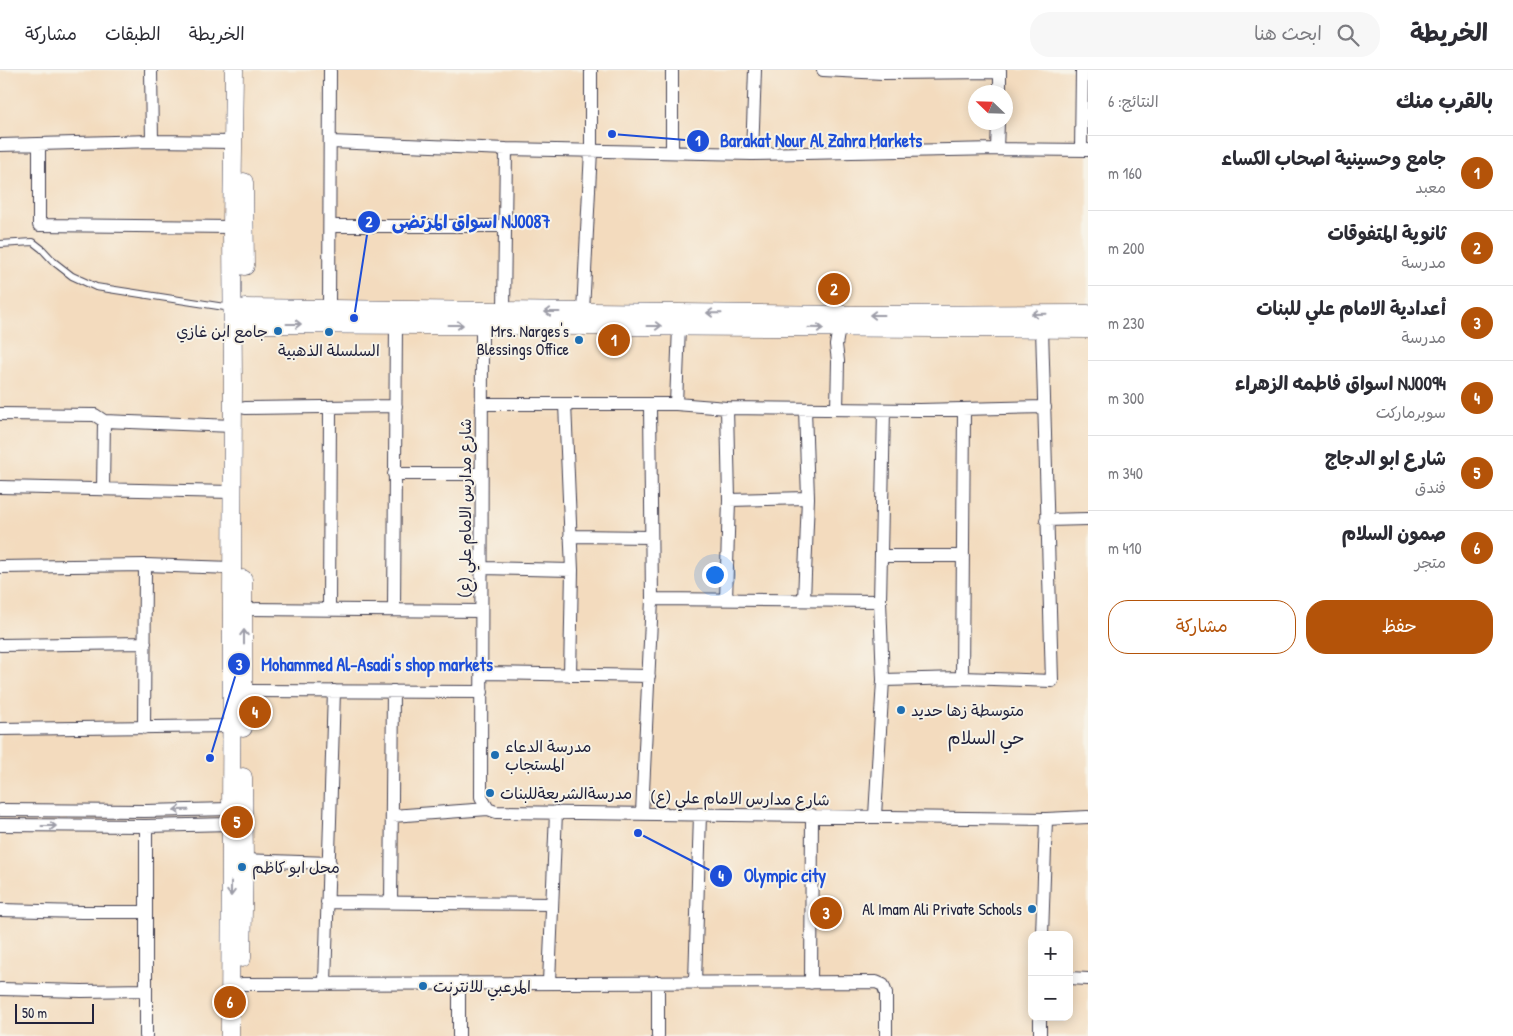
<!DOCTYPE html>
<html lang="ar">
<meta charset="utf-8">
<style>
:root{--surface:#fff;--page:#f7f7f7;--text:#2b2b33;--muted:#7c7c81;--line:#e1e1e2;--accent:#b45309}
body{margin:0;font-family:"Patrick Hand","Playpen Sans Arabic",sans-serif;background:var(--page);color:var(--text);direction:rtl}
.controls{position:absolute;right:15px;bottom:15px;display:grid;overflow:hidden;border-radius:10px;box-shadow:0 2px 12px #0003}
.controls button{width:45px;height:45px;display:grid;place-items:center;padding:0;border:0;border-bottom:1px solid var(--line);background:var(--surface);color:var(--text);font:25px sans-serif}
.compass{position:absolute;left:968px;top:15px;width:45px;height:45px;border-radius:50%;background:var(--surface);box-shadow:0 2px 12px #0003;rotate:293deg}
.scale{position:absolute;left:15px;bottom:12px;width:79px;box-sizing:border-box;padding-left:5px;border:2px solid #22223b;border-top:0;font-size:14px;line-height:18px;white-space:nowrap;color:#22223b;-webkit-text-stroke:4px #f7f3e8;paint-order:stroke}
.you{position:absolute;left:714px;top:504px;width:18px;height:18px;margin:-12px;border:4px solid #fff;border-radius:50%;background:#1a73e8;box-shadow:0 0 0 8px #1a73e833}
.badge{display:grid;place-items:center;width:32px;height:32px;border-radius:50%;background:var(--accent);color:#fff;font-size:16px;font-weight:700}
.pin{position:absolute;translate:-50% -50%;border:2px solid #fff;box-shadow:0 1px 5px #0006}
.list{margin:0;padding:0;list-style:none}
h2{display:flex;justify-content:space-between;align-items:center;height:65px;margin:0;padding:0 20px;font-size:21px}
h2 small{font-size:16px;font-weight:400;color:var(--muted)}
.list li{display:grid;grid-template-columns:32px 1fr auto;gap:15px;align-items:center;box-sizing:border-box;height:75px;padding:0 20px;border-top:1px solid var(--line)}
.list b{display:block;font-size:19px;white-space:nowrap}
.list p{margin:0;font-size:16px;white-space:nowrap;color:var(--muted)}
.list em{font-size:16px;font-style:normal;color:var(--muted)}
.actions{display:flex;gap:10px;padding:15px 20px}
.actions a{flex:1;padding:11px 0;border:1px solid var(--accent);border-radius:20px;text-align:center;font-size:18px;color:var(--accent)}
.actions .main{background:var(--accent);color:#fff}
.icon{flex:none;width:28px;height:28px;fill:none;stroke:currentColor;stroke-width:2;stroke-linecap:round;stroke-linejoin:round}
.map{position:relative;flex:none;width:1088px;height:966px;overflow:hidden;direction:ltr}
header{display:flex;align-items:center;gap:30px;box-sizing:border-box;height:70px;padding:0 25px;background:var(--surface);border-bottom:1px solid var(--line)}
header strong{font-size:24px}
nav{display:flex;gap:28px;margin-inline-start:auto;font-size:18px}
.search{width:350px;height:45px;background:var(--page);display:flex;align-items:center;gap:12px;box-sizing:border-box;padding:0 18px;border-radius:20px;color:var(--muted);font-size:19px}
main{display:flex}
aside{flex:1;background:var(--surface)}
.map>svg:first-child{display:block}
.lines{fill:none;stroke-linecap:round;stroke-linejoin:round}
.lane-casing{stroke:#413e4f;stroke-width:8}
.street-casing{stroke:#413e4f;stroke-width:14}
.secondary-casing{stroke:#413e4f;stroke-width:19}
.lane{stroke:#fff;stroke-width:6}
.street{stroke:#fff;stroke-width:12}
.secondary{stroke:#fff;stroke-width:18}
.oneway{stroke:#9c9ca7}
.poi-dot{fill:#1f6fb2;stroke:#f7f3e8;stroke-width:2}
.labels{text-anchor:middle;stroke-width:4;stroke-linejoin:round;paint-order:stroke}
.poi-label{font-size:16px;fill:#22223b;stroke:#f7f3e8;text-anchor:start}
.street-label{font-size:16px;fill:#22223b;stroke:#f7f3e8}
.neighbourhood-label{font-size:18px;fill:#22223b;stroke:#f7f3e8}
.leader{fill:none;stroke:#1d4ed8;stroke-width:2}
.callout-dot{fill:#1d4ed8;stroke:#f7f3e8;stroke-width:2}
.mark-label{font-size:15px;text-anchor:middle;font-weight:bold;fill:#fff}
.callout-label{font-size:18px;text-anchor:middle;font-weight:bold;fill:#1d4ed8;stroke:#f7f3e8;stroke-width:4;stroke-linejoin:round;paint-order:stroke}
</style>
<header>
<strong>الخريطة</strong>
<div class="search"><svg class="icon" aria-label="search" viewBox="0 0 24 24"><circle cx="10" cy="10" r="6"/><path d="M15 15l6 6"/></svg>ابحث هنا</div>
<nav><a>الخريطة</a><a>الطبقات</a><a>مشاركة</a></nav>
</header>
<main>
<aside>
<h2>بالقرب منك<small>النتائج: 6</small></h2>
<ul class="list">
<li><span class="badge">1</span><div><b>جامع وحسينية اصحاب الكساء</b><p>معبد</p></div><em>160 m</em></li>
<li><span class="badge">2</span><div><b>ثانوية المتفوقات</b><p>مدرسة</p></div><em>200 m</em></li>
<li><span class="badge">3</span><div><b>أعدادية الامام علي للبنات</b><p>مدرسة</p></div><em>230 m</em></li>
<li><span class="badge">4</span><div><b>NJ0094 اسواق فاطمه الزهراء</b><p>سوبرماركت</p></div><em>300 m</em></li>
<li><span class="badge">5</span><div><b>شارع ابو الدجاج</b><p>فندق</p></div><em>340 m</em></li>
<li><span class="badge">6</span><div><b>صمون السلام</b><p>متجر</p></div><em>410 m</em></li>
</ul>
<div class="actions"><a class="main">حفظ</a><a>مشاركة</a></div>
</aside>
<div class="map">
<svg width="1088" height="966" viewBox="0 0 1088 966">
<rect width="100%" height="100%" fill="#f7f3e8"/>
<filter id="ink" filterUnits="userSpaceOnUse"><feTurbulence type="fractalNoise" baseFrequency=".02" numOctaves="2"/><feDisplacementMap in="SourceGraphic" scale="10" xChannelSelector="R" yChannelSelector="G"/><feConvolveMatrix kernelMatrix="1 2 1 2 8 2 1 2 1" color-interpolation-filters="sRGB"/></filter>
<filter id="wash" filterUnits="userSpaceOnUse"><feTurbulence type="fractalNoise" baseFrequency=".0096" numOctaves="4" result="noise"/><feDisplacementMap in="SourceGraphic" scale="20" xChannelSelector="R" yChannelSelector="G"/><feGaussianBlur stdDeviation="1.12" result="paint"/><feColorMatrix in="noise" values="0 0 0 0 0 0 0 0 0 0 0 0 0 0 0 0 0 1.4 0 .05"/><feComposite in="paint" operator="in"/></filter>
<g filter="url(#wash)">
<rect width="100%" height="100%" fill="#f3dbbe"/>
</g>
<g filter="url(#ink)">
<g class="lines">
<!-- lane casing -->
<g class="lane-casing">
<path id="lane" d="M0 174 33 172 42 179 54 192 72 206 96 217 231 238"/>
</g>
<!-- street casing -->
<g class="street-casing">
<path id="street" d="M151 0 152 71
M823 0 883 3 1000 2
M1000 22V0
M331 72 506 79
M0 75 152 71 233 72
M39 75V155L232 157
M997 79 998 52
M1081 80 1082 0
M672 81V0
M752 84 755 0
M330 156H505
M329 240 330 0
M504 241 506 79 752 84 997 79 1088 80
M583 242 591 80V0
M482 255 481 727 488 739 496 742 1046 749 1088 747
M482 334H676L727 338 920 340 1045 337
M565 334 572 500 570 605
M676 334 679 256
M245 338 396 336
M837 339 838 291 836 275 839 258
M0 344 95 345 104 351 103 419
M104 351 233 356
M394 404H481
M0 417 232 422
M729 430 808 428
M1046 450 1088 449
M570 466 651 467
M881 486H963
M0 497 145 495 232 498
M482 498 572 500
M652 529 880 531
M726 530 729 430 727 338
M804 530 808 428 805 339
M244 539 481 541
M329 540 330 338
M394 540 396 254
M0 575 145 573
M482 603 649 606
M962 608 964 340
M883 610 962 608 1052 611 1042 258
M244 621 482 622
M144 658 145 495
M0 659 232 656
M0 740 145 741 230 739
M642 743 652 529 650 335
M392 746 488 739
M875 746 883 610 880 531 884 340
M0 755 146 756 231 754
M244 790 330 793
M327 832 552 834
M391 833 393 621
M0 840 82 842H146
M1042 865 1046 749
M1069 908 1088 909
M549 912 556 742
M658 912V966
M695 912 700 744
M325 913 334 621
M811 913 812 745
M242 914 876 912 883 915 886 923V966
M0 919 82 921 146 920
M1040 947V966
M146 966V756
M459 966V913"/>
</g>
<!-- secondary casing -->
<g class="secondary-casing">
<path id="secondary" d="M244 112 245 196
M245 238 851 245 1088 244
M245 254 1088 259
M243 658V509
M242 888 244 790 243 707
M230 966 233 315 232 157 234 0"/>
</g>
<!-- lane -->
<use href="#lane" class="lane"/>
<!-- street -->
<use href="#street" class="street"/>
<!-- secondary -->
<use href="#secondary" class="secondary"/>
</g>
<!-- one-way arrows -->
<defs><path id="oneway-shaft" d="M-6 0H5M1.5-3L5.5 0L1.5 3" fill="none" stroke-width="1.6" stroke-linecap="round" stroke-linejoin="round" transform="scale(1.25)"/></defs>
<g class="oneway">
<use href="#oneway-shaft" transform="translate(552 242) rotate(-180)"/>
<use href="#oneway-shaft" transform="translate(714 243) rotate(-179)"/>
<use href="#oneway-shaft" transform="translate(1039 244) rotate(179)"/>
<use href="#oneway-shaft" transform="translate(877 245) rotate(-180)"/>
<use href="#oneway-shaft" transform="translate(294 254)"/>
<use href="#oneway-shaft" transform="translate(456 255)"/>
<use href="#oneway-shaft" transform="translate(654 256)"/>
<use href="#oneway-shaft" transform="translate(816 258) rotate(1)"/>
<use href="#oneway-shaft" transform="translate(244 567) rotate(-90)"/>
<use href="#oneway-shaft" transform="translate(181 740) rotate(179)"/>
<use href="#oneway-shaft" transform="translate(49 756)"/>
<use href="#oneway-shaft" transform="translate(231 819) rotate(90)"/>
</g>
</g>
<!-- markers -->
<g class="poi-dot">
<circle cx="278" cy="261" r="5"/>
<circle cx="329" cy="262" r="5"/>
<circle cx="579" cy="270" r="5"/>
<circle cx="901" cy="640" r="5"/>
<circle cx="495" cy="685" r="5"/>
<circle cx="490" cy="723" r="5"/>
<circle cx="242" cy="797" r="5"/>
<circle cx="1032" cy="839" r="5"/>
<circle cx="423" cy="916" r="5"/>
</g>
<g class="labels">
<!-- poi labels -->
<g class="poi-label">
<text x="268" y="267" text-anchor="end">جامع ابن غازي</text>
<text x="569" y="267" text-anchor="end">Mrs. Narges's<tspan x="569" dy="18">Blessings Office</tspan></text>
<text x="329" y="286" text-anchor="middle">السلسلة الذهبية</text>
<text x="911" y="646">متوسطة زها حديد</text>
<text x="505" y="682">مدرسة الدعاء<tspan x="505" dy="18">المستجاب</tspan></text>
<text x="500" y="729">مدرسةالشريعةللبنات</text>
<text x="252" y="803">محل ابو كاظم</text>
<text x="1022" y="845" text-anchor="end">Al Imam Ali Private Schools</text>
<text x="433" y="922">المرعبي للانترنت</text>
</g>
<!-- street labels -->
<g class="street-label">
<text transform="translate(465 438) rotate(-90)" y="6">شارع مدارس الامام علي (ع)</text>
<text transform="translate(740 728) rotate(1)" y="6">شارع مدارس الامام علي (ع)</text>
</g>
<!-- neighbourhood labels -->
<g class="neighbourhood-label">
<text x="986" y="674">حي السلام</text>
</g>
</g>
<!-- callouts -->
<path class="leader" d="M612 64L698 71M354 248L369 152M210 688L239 594M638 763L721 806"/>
<g class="callout-dot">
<circle cx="612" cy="64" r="5"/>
<circle cx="354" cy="248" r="5"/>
<circle cx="210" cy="688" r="5"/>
<circle cx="638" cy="763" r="5"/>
<circle cx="698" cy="71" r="12"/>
<circle cx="369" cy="152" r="12"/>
<circle cx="239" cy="594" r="12"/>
<circle cx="721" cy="806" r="12"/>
</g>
<g class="mark-label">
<text x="698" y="76">1</text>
<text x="369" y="157">2</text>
<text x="239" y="600">3</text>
<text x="721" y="811">4</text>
</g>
<g class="callout-label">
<text x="821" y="77">Barakat Nour Al Zahra Markets</text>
<text x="471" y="158">اسواق المرتضى NJ0087</text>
<text x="377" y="601">Mohammed Al-Asadi's shop markets</text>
<text x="785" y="812">Olympic city</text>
</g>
</svg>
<div class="controls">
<button>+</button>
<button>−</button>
</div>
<svg class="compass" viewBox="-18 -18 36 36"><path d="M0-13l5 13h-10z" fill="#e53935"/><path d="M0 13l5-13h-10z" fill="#7c7c81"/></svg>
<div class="scale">50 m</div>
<div class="you"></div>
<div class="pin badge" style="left:614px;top:270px">1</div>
<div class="pin badge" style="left:834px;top:219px">2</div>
<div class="pin badge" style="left:826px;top:843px">3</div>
<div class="pin badge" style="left:255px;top:642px">4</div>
<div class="pin badge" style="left:237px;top:752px">5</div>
<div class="pin badge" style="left:230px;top:932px">6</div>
</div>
</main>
